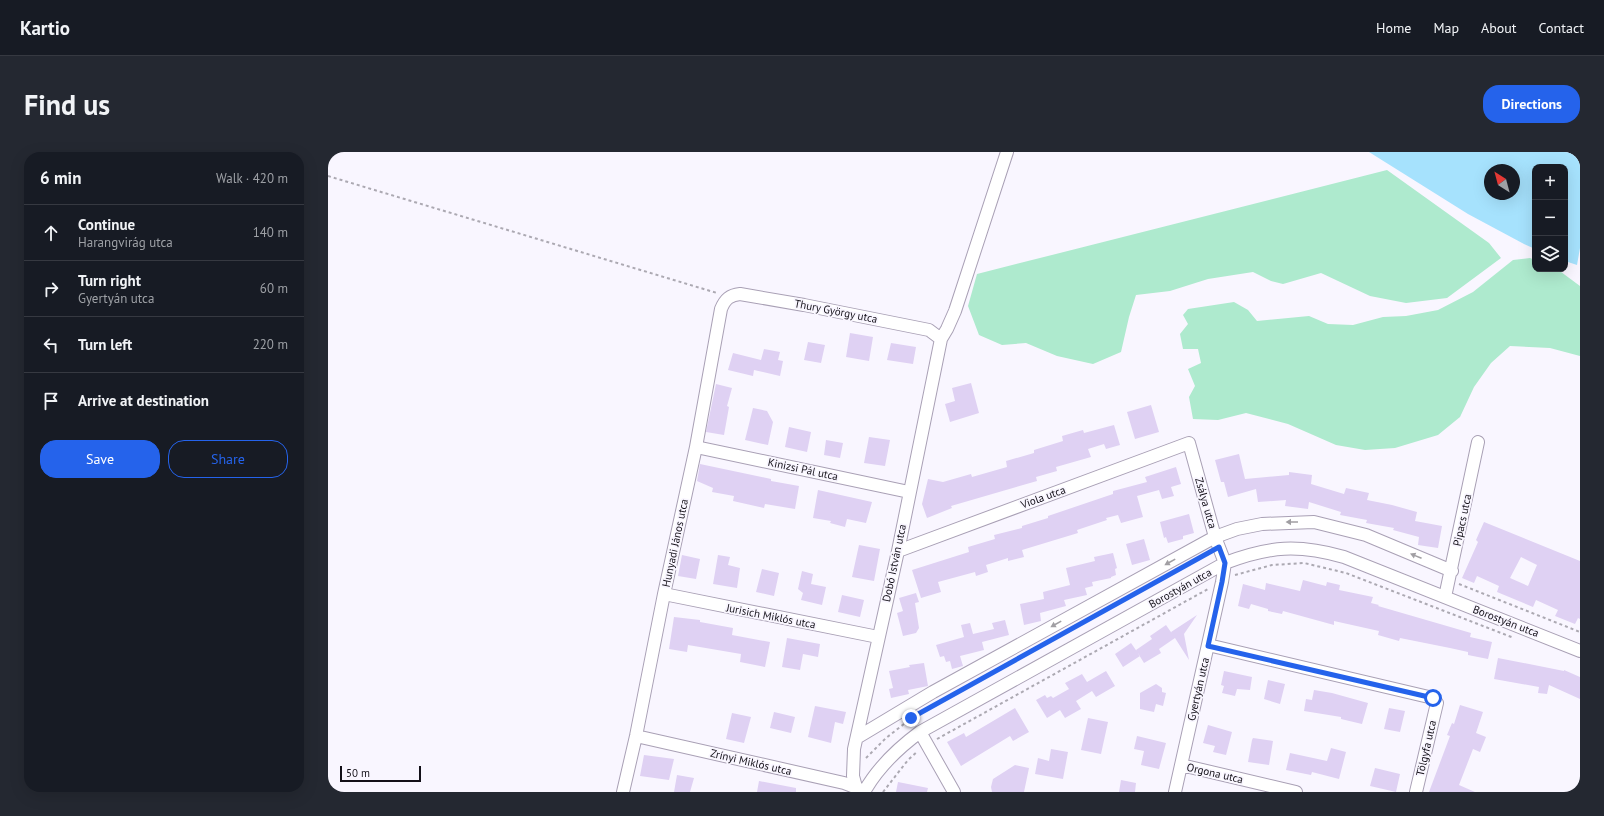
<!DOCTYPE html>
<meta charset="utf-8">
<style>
:root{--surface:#171b24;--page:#242831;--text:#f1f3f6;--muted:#9ea1a6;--line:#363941;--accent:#2563eb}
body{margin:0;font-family:"PT Sans",sans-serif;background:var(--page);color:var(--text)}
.controls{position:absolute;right:12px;top:12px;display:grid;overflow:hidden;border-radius:8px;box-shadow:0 4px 16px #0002}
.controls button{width:36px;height:36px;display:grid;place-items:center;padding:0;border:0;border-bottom:1px solid var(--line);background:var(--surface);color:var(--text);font:20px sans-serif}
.compass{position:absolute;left:1156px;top:12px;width:36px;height:36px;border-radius:50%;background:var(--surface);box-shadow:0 4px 16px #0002;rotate:324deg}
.scale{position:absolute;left:12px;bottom:10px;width:81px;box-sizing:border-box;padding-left:4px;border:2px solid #131018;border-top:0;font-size:11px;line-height:14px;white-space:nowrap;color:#131018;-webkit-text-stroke:3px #f9f6ff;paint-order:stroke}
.stop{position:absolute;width:12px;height:12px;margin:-9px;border:3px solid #2563eb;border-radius:50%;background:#fff}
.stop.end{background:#2563eb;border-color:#fff;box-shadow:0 1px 4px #0008}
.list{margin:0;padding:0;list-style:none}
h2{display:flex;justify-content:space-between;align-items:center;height:52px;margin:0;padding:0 16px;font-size:17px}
h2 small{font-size:13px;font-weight:400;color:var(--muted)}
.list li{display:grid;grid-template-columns:26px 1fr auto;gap:12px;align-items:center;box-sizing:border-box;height:56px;padding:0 16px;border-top:1px solid var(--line)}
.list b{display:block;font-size:15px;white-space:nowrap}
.list p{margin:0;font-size:13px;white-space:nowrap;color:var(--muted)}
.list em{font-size:13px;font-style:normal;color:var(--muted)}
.actions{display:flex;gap:8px;padding:12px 16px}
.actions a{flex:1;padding:9px 0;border:1px solid var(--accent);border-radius:16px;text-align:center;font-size:14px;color:var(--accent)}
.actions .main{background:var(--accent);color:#fff}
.icon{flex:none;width:22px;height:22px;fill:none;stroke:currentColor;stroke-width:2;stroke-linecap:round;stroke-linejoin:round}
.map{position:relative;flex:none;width:1252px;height:640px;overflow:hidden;border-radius:16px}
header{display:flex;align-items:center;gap:24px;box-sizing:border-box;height:56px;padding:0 20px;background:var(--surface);border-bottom:1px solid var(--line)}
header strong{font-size:19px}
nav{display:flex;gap:22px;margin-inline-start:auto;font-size:14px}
.intro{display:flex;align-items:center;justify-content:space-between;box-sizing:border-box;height:96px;padding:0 24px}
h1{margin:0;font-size:28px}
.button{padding:10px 18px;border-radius:16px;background:var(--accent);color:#fff;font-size:14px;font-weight:700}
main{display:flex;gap:24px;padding:0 24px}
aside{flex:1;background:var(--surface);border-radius:16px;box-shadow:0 4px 16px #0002}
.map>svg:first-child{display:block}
.green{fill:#aeeace}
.water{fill:#a6e2fd;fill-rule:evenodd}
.building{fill:#dfd1f3;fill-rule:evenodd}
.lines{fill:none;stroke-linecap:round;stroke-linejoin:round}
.minor-casing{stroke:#a9a0b5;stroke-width:14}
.path{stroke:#aca9b2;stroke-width:2;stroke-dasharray:3 3;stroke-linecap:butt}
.minor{stroke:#fff;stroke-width:12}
.oneway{fill:#a19fa3}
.route{stroke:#2563eb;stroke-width:5}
.labels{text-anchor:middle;stroke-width:3.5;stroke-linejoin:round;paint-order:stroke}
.street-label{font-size:11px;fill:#131018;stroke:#f9f6ff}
</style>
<header>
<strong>Kartio</strong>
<nav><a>Home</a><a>Map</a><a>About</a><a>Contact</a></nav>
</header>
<div class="intro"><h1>Find us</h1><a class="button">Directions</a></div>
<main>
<aside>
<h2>6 min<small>Walk · 420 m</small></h2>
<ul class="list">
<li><svg class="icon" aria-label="ahead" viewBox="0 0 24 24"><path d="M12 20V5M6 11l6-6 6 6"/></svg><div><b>Continue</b><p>Harangvirág utca</p></div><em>140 m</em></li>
<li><svg class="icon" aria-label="right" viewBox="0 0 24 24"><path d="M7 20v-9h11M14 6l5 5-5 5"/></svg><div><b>Turn right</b><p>Gyertyán utca</p></div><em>60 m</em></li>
<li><svg class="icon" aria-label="left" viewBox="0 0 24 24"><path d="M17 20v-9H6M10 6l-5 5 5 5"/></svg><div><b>Turn left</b></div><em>220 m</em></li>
<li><svg class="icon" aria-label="arrive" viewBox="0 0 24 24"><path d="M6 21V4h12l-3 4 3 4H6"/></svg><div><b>Arrive at destination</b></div></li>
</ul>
<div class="actions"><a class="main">Save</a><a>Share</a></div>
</aside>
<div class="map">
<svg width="1252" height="640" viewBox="0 0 1252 640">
<rect width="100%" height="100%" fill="#f9f6ff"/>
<!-- green -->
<path class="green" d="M1059 18 1161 91 1173 106 1119 146 1078 151 1042 144 993 121 955 132 943 129 925 120 880 127 842 139 808 143 801 165 793 200 765 212 729 204 698 191 674 193 651 183 640 154 649 122Z
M1202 106 1207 108V117H1229L1252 134V204L1222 196 1182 194 1163 211 1146 235 1132 265 1110 283 1067 296 1037 298 1008 293 960 272 918 261 890 268 865 267 861 245 867 234 860 217 873 211 870 197H855L852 182 860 172 855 163 860 157 906 150 920 158 929 169 981 164 1000 172 1025 173 1055 165 1078 164 1110 158 1145 140 1185 108Z"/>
<!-- water -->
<path class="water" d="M1041 0H1252V96L1249 113 1237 109V15H1207V97L1196 92 1140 62ZM1162 18H1186V42H1162Z"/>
<!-- building -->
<path class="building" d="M522 181 545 185 541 209 518 205Z
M480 190 497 193 493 211 476 208Z
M563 191 588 195 585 212 559 208Z
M436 197 452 200 450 208 455 209 452 224 426 218 425 224 400 218 405 201 433 208Z
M643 231 651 261 622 270 617 252 627 249 624 236Z
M388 232 404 236 399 254 401 255 396 283 378 280Z
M823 253 831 280 807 287 799 260Z
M425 256 439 259 445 270 440 293 417 288Z
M786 273 792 293 778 297 776 292 760 297 763 305 728 315 729 319 708 325 709 329 623 354 624 356 599 366 594 352 600 327 615 330 643 322 644 325 679 315 678 309 706 301V298L735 289 734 284 755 278 756 281Z
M461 275 483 280 479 300 457 295Z
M541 285 562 288 557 314 536 311Z
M498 288 515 291 512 306 496 303Z
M911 302 917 327 961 323V320L984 323 983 332 1016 342 1018 336 1041 341 1039 348 1064 353 1089 360 1087 369 1114 374 1110 396 1090 393 1091 385 1065 378 1066 376 1038 371 1039 368 1012 363 1013 360 981 350 980 357 957 354 958 348 930 350 928 337 900 345 896 330H893L887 308Z
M372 312 443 327V329L471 334 467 357 437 352 436 356 405 349 406 344 384 340 385 336 369 329Z
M848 315 853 332 843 335 846 344 834 347 831 338 809 344 815 365 793 371 790 363 778 366 779 368 749 378 750 381 694 398 696 405 680 409V406L658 413 660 420 648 424 647 420 610 430 613 440 593 446 584 418 641 400 640 395 667 387 666 383 694 376V374L720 366V364L785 342V339L819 330 817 325Z
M490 338 544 350 538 371 519 367 517 375 502 371 503 369 485 366Z
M861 362 866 381 855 384V387L840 391 838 385 836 386 832 370Z
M1156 370 1252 409V467L1250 466 1247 472 1227 464 1230 458 1208 448 1205 455 1169 440 1171 434 1149 424 1146 431 1134 426 1150 390 1148 388ZM1193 405 1209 413 1200 434 1182 426Z
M816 387 822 408 804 413 798 392Z
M531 393 552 397 546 429 524 425Z
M785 401 789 416 787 417 788 423 783 425V426L764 430 765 434 757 436 759 443 736 448 738 454 712 461 713 469 696 473 692 452 716 447 715 440 742 433 738 416 767 409 766 405Z
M354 403 372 407 368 427 350 424Z
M390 403 402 405 400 413 412 416 409 436 385 432Z
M434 417 451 421 446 444 428 440Z
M474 419 485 422 483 432 498 435 494 453 473 448 475 441 470 437Z
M975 428 998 434 999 430 1012 433 1011 438 1045 445 1043 451 1051 453 1050 454 1143 481 1142 485 1164 490 1160 507 1140 503V500L1122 496 1072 486 1071 489 1050 483 1051 479 1006 469V473L955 459 954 462 940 459V457L923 452 921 457 910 454 915 432 937 438 938 431 972 439Z
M588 441 591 450 587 451 591 476 588 481 575 484 569 461 575 459 571 446Z
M514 443 536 448 532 465 510 460Z
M869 463 856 482 861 508 847 486 831 497 833 501 816 511 808 498 824 487 822 484 838 473 845 483 843 480Z
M346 465 372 468V470L405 476 404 483 442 490 437 515 412 510 413 502 360 493 359 500 341 497Z
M677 468 681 483 654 490 656 498 632 504 635 514 624 517 622 509 618 510 616 504 612 505 608 493 636 485 633 473 642 471 645 482 666 477 664 471Z
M459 486 492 492 490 505 475 502 472 518 454 515Z
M803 491 812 504 795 515 787 502Z
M1170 506 1236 519V518L1252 525V547L1221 533 1219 542 1210 541 1211 535 1166 527Z
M596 511 600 534 580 538 581 542 563 546 561 537 565 536 561 519 582 515 581 513Z
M778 519 787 534 768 545 764 539 748 549 753 557 737 566 732 558 719 566 708 548 717 543 719 546 723 544 725 546 741 537 737 531 754 522 759 530Z
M896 519 924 525 922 538 909 537 907 544 894 541 896 534 893 533Z
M940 528 957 532 952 552 936 547Z
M828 532 834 536V540L838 541 835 554 828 552 826 560 812 557V541Z
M986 538 1004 541 1040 551 1034 572 1013 567V565L976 559 978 547 984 548Z
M1132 553 1155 560 1148 581 1158 585 1152 600 1145 597 1131 633 1147 640H1101L1122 584 1119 583 1124 571 1126 572Z
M487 554 518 560 515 572 507 570 503 591 480 585Z
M687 556 701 580 685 589 682 584 633 614 619 590 636 581 638 585Z
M1061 556 1077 559 1072 580 1056 577Z
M446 560 467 565 463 581 442 576Z
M404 561 423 565 416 591 398 587Z
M760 566 780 570 773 602 753 598Z
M880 573 904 580 898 603 885 600 887 594 875 591Z
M809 584 838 591 831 617 813 613 816 599 806 597Z
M925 586 945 589 941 613 920 610 924 588Z
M1003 596 1018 600 1011 627 984 620 983 623 958 618 962 601 999 609Z
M723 597 740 600 735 627 707 622 710 606 721 609Z
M316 603 346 607 341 628 312 624Z
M687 613 701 616 696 640H664L663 635 665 627Z
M1047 616 1072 622 1068 640 1042 634Z
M349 623 366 626 362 640H346Z
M793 628 808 631 807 640H791Z
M431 629 468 636V640H429Z
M570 630 600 636 599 640H568Z"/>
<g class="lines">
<!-- minor casing -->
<g class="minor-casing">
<path id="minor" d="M368 295 581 340
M570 399 861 291 887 385 897 411 894 430 847 640
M336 442 550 485
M1117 445 1150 290
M880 493 1105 546 1109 551 1088 640
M592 580 626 640
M308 584 516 631 532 637
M530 585 605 540 887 385 909 377 934 372 986 370 1038 383 1124 419
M853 613 968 640
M528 635 525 624 526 597 570 399 613 187 619 177 627 159 679 0
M295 640 308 584 336 442 368 295 393 157C397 147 402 143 412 142L476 153 601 178 613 187
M536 640C550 615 569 597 592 580L897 411C942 394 970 392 1016 405L1252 499"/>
</g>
<!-- path -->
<path class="path" d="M0 24 389 141
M907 423 944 413 976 411 1018 421 1186 486
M1131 432 1252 480
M609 587 880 437
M538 606 558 586 576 572
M555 640 580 608 590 599"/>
<!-- minor -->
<use href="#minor" class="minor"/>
</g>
<!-- one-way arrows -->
<defs><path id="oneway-solid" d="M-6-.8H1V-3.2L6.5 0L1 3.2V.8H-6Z"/></defs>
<g class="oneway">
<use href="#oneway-solid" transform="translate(964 370) rotate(180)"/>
<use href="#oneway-solid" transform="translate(1088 404) rotate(-158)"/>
<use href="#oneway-solid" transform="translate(842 410) rotate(151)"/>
<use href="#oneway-solid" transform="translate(728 472) rotate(151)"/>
</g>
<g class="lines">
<!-- route -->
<path class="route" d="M583 566 891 395 897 411 894 430 880 494 1105 546"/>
</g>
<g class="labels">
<!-- street labels -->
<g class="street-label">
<text transform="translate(508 159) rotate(11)" y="4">Thury György utca</text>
<text transform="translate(475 317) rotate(12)" y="4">Kinizsi Pál utca</text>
<text transform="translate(715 345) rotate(-20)" y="4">Viola utca</text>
<text transform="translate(878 351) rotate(74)" y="4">Zsálya utca</text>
<text transform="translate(1134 368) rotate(-78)" y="4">Pipacs utca</text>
<text transform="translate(347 391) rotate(-78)" y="4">Hunyadi János utca</text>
<text transform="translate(566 411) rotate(-78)" y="4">Dobó István utca</text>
<text transform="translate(852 436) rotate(-29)" y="4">Borostyán utca</text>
<text transform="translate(443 464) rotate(11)" y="4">Jurisich Miklós utca</text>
<text transform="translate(1178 469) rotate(21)" y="4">Borostyán utca</text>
<text transform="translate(870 537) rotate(-77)" y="4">Gyertyán utca</text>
<text transform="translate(1098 596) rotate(-77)" y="4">Tölgyfa utca</text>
<text transform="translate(423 610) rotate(13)" y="4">Zrínyi Miklós utca</text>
<text transform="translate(887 621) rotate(13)" y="4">Orgona utca</text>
</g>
</g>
</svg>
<div class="controls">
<button>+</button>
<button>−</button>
<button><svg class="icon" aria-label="layers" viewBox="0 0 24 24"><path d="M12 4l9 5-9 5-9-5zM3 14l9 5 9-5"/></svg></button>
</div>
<svg class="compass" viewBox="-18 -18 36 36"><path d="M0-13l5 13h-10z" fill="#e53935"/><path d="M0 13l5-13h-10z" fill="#9ea1a6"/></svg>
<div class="scale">50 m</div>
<div class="stop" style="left:1105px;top:546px"></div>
<div class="stop end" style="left:583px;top:566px"></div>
</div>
</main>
